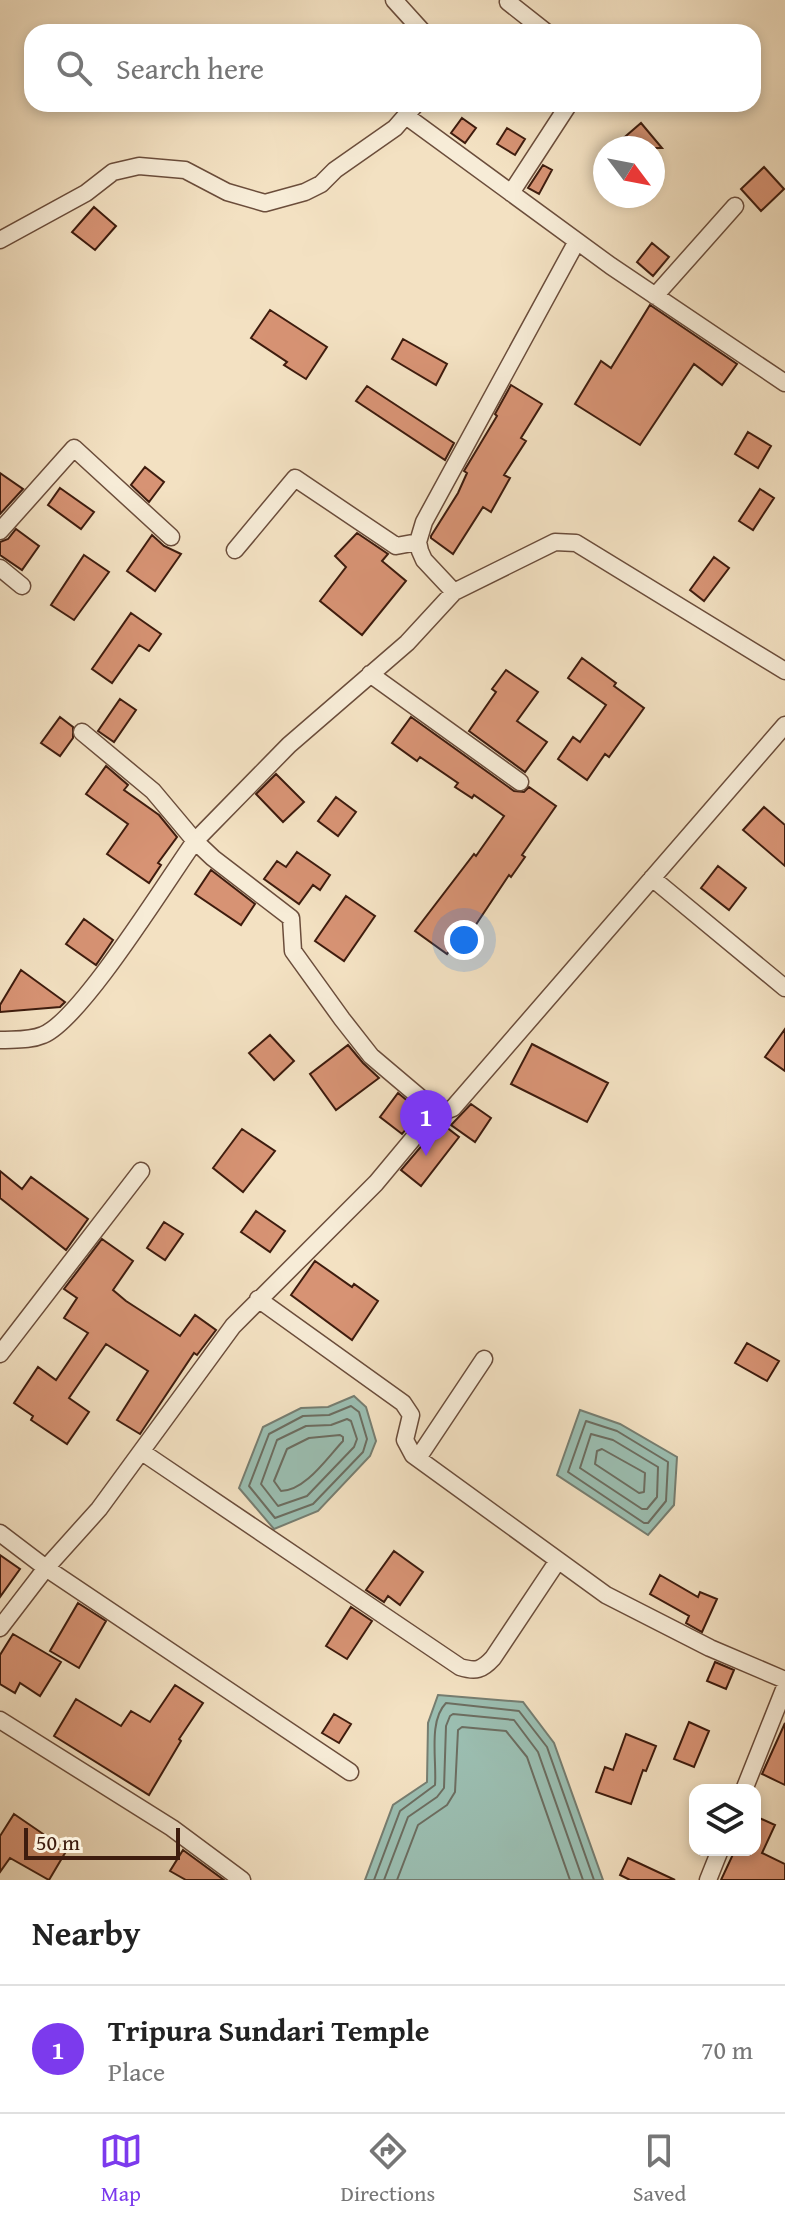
<!DOCTYPE html>
<style>
:root{--surface:#fff;--page:#f2f2f2;--text:#222;--muted:#767676;--line:#e0e0e0;--accent:#7c3aed}
body{margin:0;font-family:"Gentium Book Plus",serif;background:var(--page);color:var(--text)}
.controls{position:absolute;right:24px;bottom:24px;display:grid;overflow:hidden;border-radius:16px;box-shadow:0 4px 12px #0003}
.controls button{width:72px;height:72px;display:grid;place-items:center;padding:0;border:0;border-bottom:2px solid var(--line);background:var(--surface);color:var(--text);font:40px sans-serif}
.compass{position:absolute;left:593px;top:136px;width:72px;height:72px;border-radius:50%;background:var(--surface);box-shadow:0 4px 12px #0003;rotate:122deg}
.scale{position:absolute;left:24px;bottom:20px;width:156px;box-sizing:border-box;padding-left:8px;border:4px solid #3e1c0e;border-top:0;font-size:22px;line-height:28px;white-space:nowrap;color:#3e1c0e;-webkit-text-stroke:6px #f7ecd7;paint-order:stroke}
.you{position:absolute;left:464px;top:940px;width:28px;height:28px;margin:-20px;border:6px solid #fff;border-radius:50%;background:#1a73e8;box-shadow:0 0 0 12px #1a73e833}
.badge{display:grid;place-items:center;width:52px;height:52px;border-radius:50%;background:var(--accent);color:#fff;font-size:26px;font-weight:700}
.pin{position:absolute;translate:-50% -66px;filter:drop-shadow(0 2px 4px #0008)}
.pin::after{content:'';position:absolute;top:42px;width:28px;height:24px;background:inherit;clip-path:polygon(0 0,100% 0,50% 100%)}
.list{margin:0;padding:0;list-style:none}
h2{display:flex;justify-content:space-between;align-items:center;height:104px;margin:0;padding:0 32px;font-size:34px}
h2 small{font-size:26px;font-weight:400;color:var(--muted)}
.list li{display:grid;grid-template-columns:52px 1fr auto;gap:24px;align-items:center;box-sizing:border-box;height:128px;padding:0 32px;border-top:2px solid var(--line)}
.list b{display:block;font-size:30px;white-space:nowrap}
.list p{margin:0;font-size:26px;white-space:nowrap;color:var(--muted)}
.list em{font-size:26px;font-style:normal;color:var(--muted)}
.icon{flex:none;width:44px;height:44px;fill:none;stroke:currentColor;stroke-width:2;stroke-linecap:round;stroke-linejoin:round}
.map{position:relative;flex:none;width:785px;height:1880px;overflow:hidden}
.search{position:absolute;background:var(--surface);box-shadow:0 4px 12px #0003;left:24px;right:24px;top:24px;height:88px;display:flex;align-items:center;gap:20px;box-sizing:border-box;padding:0 28px;border-radius:24px;color:var(--muted);font-size:30px}
.sheet{height:232px;background:var(--surface)}
nav{display:flex;justify-content:space-around;align-items:center;box-sizing:border-box;height:112px;border-top:2px solid var(--line);background:var(--surface);font-size:22px;color:var(--muted)}
nav a{display:grid;justify-items:center;gap:4px}
nav .on{color:var(--accent)}
.map>svg:first-child{display:block}
.water{fill:#9bbeb1;stroke:#767d70;stroke-width:2}
.lines{fill:none;stroke-linecap:round;stroke-linejoin:round}
.shore{stroke:#6c6d60;stroke-width:2}
.building{fill:#d79374;stroke:#3e1c0e;stroke-width:2}
.minor-casing{stroke:#6b4d3b;stroke-width:19}
.minor{stroke:#f7ecd7;stroke-width:16}
</style>
<div class="map">
<svg width="785" height="1880" viewBox="0 0 785 1880">
<rect width="100%" height="100%" fill="#f3e1c2"/>
<filter id="stains"><feTurbulence type="fractalNoise" baseFrequency=".0025" numOctaves="4"/><feColorMatrix values="0 0 0 0 .2 0 0 0 0 .09 0 0 0 0 .02 0 0 0 .5 -.17"/></filter>
<radialGradient id="worn" r=".72"><stop offset=".6" stop-color="#630" stop-opacity="0"/><stop offset="1" stop-color="#630" stop-opacity=".3"/></radialGradient>
<!-- water -->
<path class="water" d="M354 1396 366 1407 376 1441 370 1456 318 1511 274 1529 239 1488 263 1427 301 1408 328 1407Z
M580 1410 620 1424 677 1457 674 1505 648 1535 557 1475Z
M438 1695 523 1702 554 1743 603 1880H365L393 1805 427 1782 428 1723Z"/>
<g class="lines">
<!-- shore -->
<path class="shore" d="M351 1406 359 1412 367 1439 363 1452 313 1504 275 1518 249 1486 269 1434 303 1416 329 1415Z
M347 1419 351 1421 357 1439 354 1447 307 1496 278 1506 261 1484 277 1440 306 1426 331 1425Z
M586 1421 617 1431 668 1462 666 1501 648 1523H644L568 1472Z
M591 1434 613 1440 658 1467 657 1497 647 1509H642L580 1468Z
M340 1435 343 1437V1441C327 1458 305 1491 281 1491L274 1481 287 1449 309 1438Z
M602 1449 645 1473 644 1492 639 1493 595 1464 597 1451Z
M374 1880 400 1811 435 1785C437 1761 428 1721 446 1703L519 1711 547 1747 594 1880
M384 1880 408 1817 437 1797 444 1788 446 1726 450 1716 453 1714 514 1720 538 1752 583 1880
M397 1880 418 1825 447 1805 455 1792 458 1730 462 1727 506 1731 527 1757 570 1880"/>
</g>
<!-- building -->
<path class="building" d="M462 118 476 128 465 143 451 133Z
M641 123 662 148H612Z
M507 128 525 139 515 155 497 144Z
M543 165 552 170 539 194 528 188Z
M764 167 784 189 761 211 741 189Z
M94 207 116 226 95 250 72 232Z
M652 243 669 257 653 276 637 262Z
M650 305 737 364 722 385 694 364 640 445 575 404 601 361 611 368Z
M270 310 327 347 306 379 284 365 287 362 251 338Z
M403 339 447 364 436 385 392 359Z
M511 385 542 404 521 438 526 441 504 475 510 478 491 512 483 507 453 554 431 538V536L458 493 467 473 464 471 497 416 495 414Z
M367 386 454 443 445 460 356 401Z
M748 432 771 446 758 468 735 454Z
M145 467 164 482 149 502 131 485Z
M0 473 23 489 0 514Z
M60 488 94 512 81 529 48 505Z
M760 489 774 498 753 530 739 521Z
M16 529 39 546 22 570 0 555V542L8 539Z
M357 533 388 554 382 561 406 581 362 635 320 601 346 567 335 556Z
M152 535 164 546 181 554 155 591 127 571Z
M84 555 109 572 74 620 51 605Z
M714 557 729 568 704 601 690 590Z
M131 613 161 634 149 651 139 645 112 683 92 669Z
M582 658 616 683 614 686 644 708 609 757 605 754 587 780 558 759 573 737 580 742 606 705 568 678Z
M506 670 538 692 517 721 547 742 525 772 469 731 496 692 492 689Z
M120 699 136 710 114 742 98 731Z
M60 717 73 727V738L60 756 41 743Z
M411 717 514 791 524 792 529 787 556 806 522 855 525 857 511 877 509 875 473 929 468 925 447 954 415 931 474 854 476 856 504 816 474 795 472 798 455 787 458 783 420 757 417 761 392 743Z
M106 766 128 785 124 790 159 815 177 837 158 863 161 865 149 883 107 854 128 824 86 794Z
M276 774 304 802 283 822 256 794Z
M336 797 356 812 338 836 318 821Z
M764 807 785 825V866L743 830Z
M297 852 330 875 320 890 313 885 299 904 264 879 277 861 286 867Z
M718 866 746 888 729 910 701 888Z
M211 870 255 904 241 925 195 894Z
M346 896 375 916 344 961 315 941Z
M84 919 113 940 96 965 66 944Z
M21 970 65 1002 60 1007 0 1012V1005Z
M785 1029V1071L765 1057Z
M270 1035 294 1061 274 1080 249 1053Z
M532 1044 608 1083 587 1122 511 1084Z
M348 1045 363 1063 379 1078 336 1110 310 1074Z
M398 1093 421 1112 402 1134 380 1117Z
M471 1104 491 1118 475 1142 451 1125Z
M441 1123 459 1137 421 1186 401 1170Z
M242 1129 275 1151 243 1192 213 1168Z
M0 1171 22 1189 31 1177 88 1219 66 1250 0 1198Z
M256 1211 285 1231 270 1252 241 1232Z
M164 1222 183 1234 165 1260 147 1248Z
M102 1239 133 1261 113 1290 126 1301 180 1336 195 1315 216 1330 197 1355 194 1353 140 1434 117 1420 148 1371 106 1344 69 1398 89 1412 67 1444 31 1420 33 1416 14 1403 38 1367 56 1380 88 1333 64 1318 77 1298 64 1289Z
M315 1261 352 1287 354 1284 378 1301 352 1340 291 1295Z
M747 1343 779 1361 767 1381 735 1363Z
M394 1551 423 1572 400 1605 388 1596 384 1602 366 1590Z
M0 1555 20 1569 0 1597Z
M660 1575 698 1597 700 1592 717 1599 702 1632 686 1623 689 1616 650 1594Z
M78 1603 106 1621 79 1668 50 1651Z
M351 1607 372 1621 347 1659 326 1646Z
M13 1634 61 1662 40 1696 20 1683 15 1693 0 1684V1655Z
M715 1662 734 1670 726 1689 707 1681Z
M175 1685 203 1703 179 1739 181 1741 149 1795 54 1736 76 1699 121 1726 131 1711 150 1722Z
M334 1714 351 1724 339 1743 322 1733Z
M689 1722 709 1731 694 1767 674 1759Z
M785 1723V1785L762 1774Z
M626 1734 656 1746 646 1771 643 1770 631 1804 596 1792 605 1767 613 1770Z
M14 1814 49 1838 47 1842 65 1853 49 1880 10 1858 0 1872V1836Z
M755 1816 775 1825 762 1853 785 1864V1880H721L735 1850H755Z
M183 1850 224 1880H186L170 1871Z
M628 1858 675 1880H630L620 1875Z"/>
<g class="lines">
<!-- minor casing -->
<g class="minor-casing">
<path id="minor" d="M394 0 423 32
M508 2 546 32
M406 116 611 266 785 383
M511 193 569 104
M0 240 86 193 113 172 139 166 185 170 227 192 265 203 305 192 321 184 335 170 395 128 416 104
M577 241 424 522 418 542 420 551 424 560 454 592 555 542 576 543 785 671
M655 296 735 206
M0 531 74 448 171 537
M235 550 295 478 396 546 418 542
M0 568 22 586
M370 674 520 782
M82 732 153 791 195 841 289 745 407 643 454 592
M652 878 785 988
M0 1040C14 1039 29 1041 43 1035 81 1020 167 880 195 841L213 858 291 918 293 951 342 1019 371 1056 436 1111 442 1112 453 1108 785 725
M258 1299 403 1403 411 1415 405 1440 413 1455 606 1595 710 1648 785 1680
M0 1354 141 1171
M142 1452 460 1667C476 1672 482 1670 493 1658L557 1562
M418 1458 484 1359
M0 1533 46 1568 350 1772
M0 1628 46 1568 99 1509 233 1326 376 1183 436 1111
M0 1720 172 1828 242 1880
M744 1790 785 1687
M708 1880 720 1850"/>
</g>
<!-- minor -->
<use href="#minor" class="minor"/>
</g>
<rect width="100%" height="100%" filter="url(#stains)"/>
<rect width="100%" height="100%" fill="url(#worn)"/>
</svg>
<div class="controls">
<button><svg class="icon" aria-label="layers" viewBox="0 0 24 24"><path d="M12 4l9 5-9 5-9-5zM3 14l9 5 9-5"/></svg></button>
</div>
<svg class="compass" viewBox="-18 -18 36 36"><path d="M0-13l5 13h-10z" fill="#e53935"/><path d="M0 13l5-13h-10z" fill="#767676"/></svg>
<div class="scale">50 m</div>
<div class="you"></div>
<div class="pin badge" style="left:426px;top:1156px">1</div>
<div class="search"><svg class="icon" aria-label="search" viewBox="0 0 24 24"><circle cx="10" cy="10" r="6"/><path d="M15 15l6 6"/></svg>Search here</div>
</div>
<section class="sheet">
<h2>Nearby<small></small></h2>
<ul class="list">
<li><span class="badge">1</span><div><b>Tripura Sundari Temple</b><p>Place</p></div><em>70 m</em></li>
</ul>
</section>
<nav>
<a class="on"><svg class="icon" aria-label="map" viewBox="0 0 24 24"><path d="M3 6l6-2 6 2 6-2v14l-6 2-6-2-6 2zM9 4v14M15 6v14"/></svg>Map</a>
<a><svg class="icon" aria-label="directions" viewBox="0 0 24 24"><path d="M12 3l9 9-9 9-9-9zM9 14v-3h6M13 9l2 2-2 2"/></svg>Directions</a>
<a><svg class="icon" aria-label="saved" viewBox="0 0 24 24"><path d="M7 4h10v16l-5-4-5 4z"/></svg>Saved</a>
</nav>
